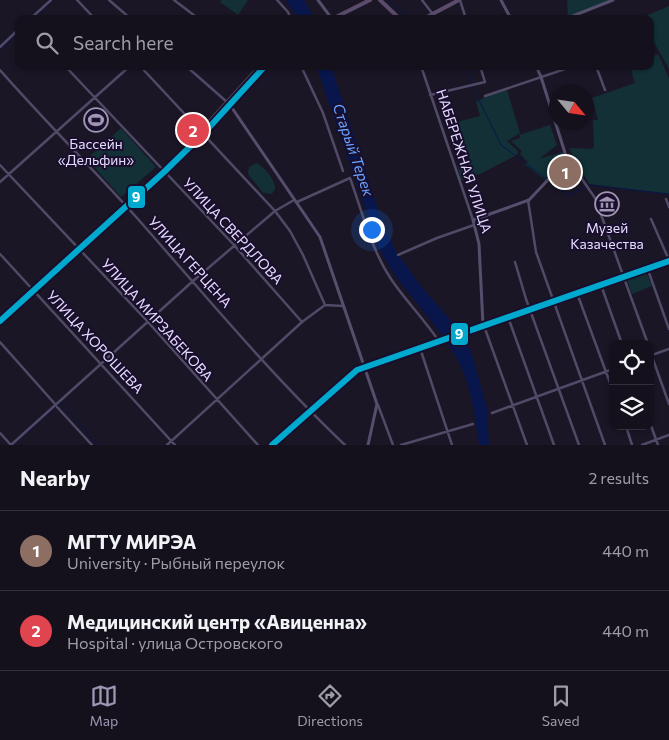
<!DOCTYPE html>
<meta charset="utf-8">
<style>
:root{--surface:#14101c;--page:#211e29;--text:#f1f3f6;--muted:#9d9da3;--line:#33303b;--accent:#9e96b3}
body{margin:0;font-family:Commissioner,sans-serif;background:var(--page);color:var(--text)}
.controls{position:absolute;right:15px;bottom:15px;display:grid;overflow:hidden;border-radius:10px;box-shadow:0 1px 4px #0004}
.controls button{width:45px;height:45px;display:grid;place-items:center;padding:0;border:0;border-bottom:1px solid var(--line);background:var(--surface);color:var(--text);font:25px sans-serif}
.compass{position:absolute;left:549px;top:85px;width:45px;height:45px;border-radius:50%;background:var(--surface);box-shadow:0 1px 4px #0004;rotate:119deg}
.you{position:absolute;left:371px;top:229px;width:18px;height:18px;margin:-12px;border:4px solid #fff;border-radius:50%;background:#1a73e8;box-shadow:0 0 0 8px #1a73e833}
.badge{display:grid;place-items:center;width:32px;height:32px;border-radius:50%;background:var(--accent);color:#fff;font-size:16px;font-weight:700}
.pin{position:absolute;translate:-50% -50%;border:2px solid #fff;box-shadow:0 1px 5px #0006}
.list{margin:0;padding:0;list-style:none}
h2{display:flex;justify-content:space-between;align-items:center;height:65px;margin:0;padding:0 20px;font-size:21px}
h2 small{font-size:16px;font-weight:400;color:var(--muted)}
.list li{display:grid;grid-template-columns:32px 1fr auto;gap:15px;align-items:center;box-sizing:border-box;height:80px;padding:0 20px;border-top:1px solid var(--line)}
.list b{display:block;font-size:19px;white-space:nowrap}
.list p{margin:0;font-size:16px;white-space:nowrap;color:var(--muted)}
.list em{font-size:16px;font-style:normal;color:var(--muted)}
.icon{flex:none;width:28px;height:28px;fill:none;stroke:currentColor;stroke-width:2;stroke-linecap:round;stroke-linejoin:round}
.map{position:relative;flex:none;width:669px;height:445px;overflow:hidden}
.search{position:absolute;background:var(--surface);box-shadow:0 1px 4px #0004;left:15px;right:15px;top:15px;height:55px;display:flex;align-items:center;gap:12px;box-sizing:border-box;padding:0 18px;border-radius:10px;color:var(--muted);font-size:19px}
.sheet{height:225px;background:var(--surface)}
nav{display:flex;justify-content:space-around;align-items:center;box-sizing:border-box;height:70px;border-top:1px solid var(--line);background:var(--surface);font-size:14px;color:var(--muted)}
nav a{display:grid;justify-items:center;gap:2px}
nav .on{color:var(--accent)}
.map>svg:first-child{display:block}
.green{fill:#123036}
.water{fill:#08164b}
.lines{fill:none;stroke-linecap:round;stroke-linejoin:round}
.stream{stroke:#08164b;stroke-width:1}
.street{stroke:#504a67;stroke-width:2.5}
.secondary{stroke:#554e6c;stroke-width:3}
.primary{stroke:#5b4c6b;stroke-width:4}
.bus-1-casing{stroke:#190f2d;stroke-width:10}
.bus-1{stroke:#00a9ce;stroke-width:6}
.labels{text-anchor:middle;stroke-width:4;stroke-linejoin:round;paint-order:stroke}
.poi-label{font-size:14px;fill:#e5dbff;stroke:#190f2d}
.street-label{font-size:14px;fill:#e5dbff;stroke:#190f2d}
.water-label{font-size:15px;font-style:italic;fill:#69a3ff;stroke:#190f2d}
.line-badge{stroke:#190f2d;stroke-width:2}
.badge-label{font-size:14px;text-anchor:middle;font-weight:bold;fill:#fff}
</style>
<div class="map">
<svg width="669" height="445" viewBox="0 0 669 445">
<rect width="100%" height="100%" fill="#1b1626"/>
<!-- green -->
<path class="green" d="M221 0H248L238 15 220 2Z
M567 0H613L568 18Z
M669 6V69L650 35V19L641 18Z
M658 54 669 78V194L589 184 569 148 592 149 594 146 593 120H598L592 98 635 83 630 66H650V57Z
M507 90 520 133 507 141 518 151 517 155 480 174 461 180 457 165 470 161 457 122 480 116 476 102 487 96Z
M550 125 557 145 539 159 563 152C567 164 555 173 547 181L524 164 528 162 520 154 522 151 511 141 520 138 519 135Z
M121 128 156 167 121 197 87 159Z
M256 163C264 166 276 181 275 189L272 194 263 193 248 174 249 167Z
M646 272 652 286 632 294 627 280Z"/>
<!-- water -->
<path class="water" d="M285 0H304L315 19H299Z
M316 66H331L381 218 396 251 421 286 458 329 471 351 487 408 489 445H479C475 419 472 391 461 367 440 322 400 292 379 248Z"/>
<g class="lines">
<!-- stream -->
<path class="stream" d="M389 0 404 14 413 19
M33 19 53 0
M0 50 19 32
M467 66 473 88 501 145 568 195 590 185 669 194
M332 68 337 66
M13 445 61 402 98 445"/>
<!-- street -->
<path class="street" d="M77 0 95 19
M109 0 131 19
M174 0 199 19
M277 0 288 12 291 19
M422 0 432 13
M460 0 466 19
M30 19 51 0
M0 47 19 29
M65 66 234 245 302 322
M140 66 275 211 290 231 303 255 325 305
M186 66 227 102
M301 66 323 113 343 171
M421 66 473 220
M596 66 605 90
M0 70C45 121 92 168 137 218 205 295 271 375 345 445
M430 95 485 82 480 66
M485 96 574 66
M566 156 595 198 648 344
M0 165 148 322 258 445
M0 182 130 66
M666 199 669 207
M528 200 536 252 605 445
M297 202 350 178C362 211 371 249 391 279 405 300 424 319 438 340
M651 219 669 260
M0 254 175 445
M398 255 437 238 474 225
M515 262 526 299 579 445
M648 270 669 329
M601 285 622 344
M577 293 613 391
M508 317 554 445
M484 326 527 445
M0 342 55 404
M420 348 452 445
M650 351 669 404
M652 355 669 349
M378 405 393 445
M57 407 92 445
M492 413 613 369
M650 423 658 445
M626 426 632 445
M0 433 11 445
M11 445 193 281 275 211 294 200
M167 445 302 322 325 305 343 306
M401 445 473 424
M642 445 669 435"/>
<!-- secondary -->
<path class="secondary" d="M318 0 332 19
M501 0 511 19
M565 19 613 0
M230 105 320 237 377 404 368 445
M483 325 479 244 473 220 529 200 562 165 566 156 541 77 536 66
M272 445 357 370 669 261"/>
<!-- primary -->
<path class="primary" d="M380 0 400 19
M332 19 370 0
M423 19 459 0
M204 131 209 122 260 66
M0 321 164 172 204 133 265 66"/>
<!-- bus-1 casing -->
<g class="bus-1-casing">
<path id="bus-1" d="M0 321 164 172 204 133 265 66
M272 445 357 370 669 261"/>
</g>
<!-- bus-1 -->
<use href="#bus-1" class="bus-1"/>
</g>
<!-- icons -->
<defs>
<g id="stadium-ring" transform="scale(1.25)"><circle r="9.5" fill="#190f2d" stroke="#9e96b3" stroke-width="1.5"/><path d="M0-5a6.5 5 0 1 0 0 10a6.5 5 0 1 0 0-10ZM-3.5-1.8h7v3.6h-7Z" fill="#9e96b3"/></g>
<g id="museum-ring" transform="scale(1.25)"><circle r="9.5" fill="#190f2d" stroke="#9e96b3" stroke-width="1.5"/><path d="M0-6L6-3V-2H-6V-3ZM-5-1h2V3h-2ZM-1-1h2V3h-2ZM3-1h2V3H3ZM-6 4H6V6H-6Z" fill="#9e96b3"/></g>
</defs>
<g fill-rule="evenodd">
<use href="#stadium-ring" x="96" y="120"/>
<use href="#museum-ring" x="607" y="204"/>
</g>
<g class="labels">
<!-- poi labels -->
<g class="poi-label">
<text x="96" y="149">Бассейн<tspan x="96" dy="16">«Дельфин»</tspan></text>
<text x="607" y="233">Музей<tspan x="607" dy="16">Казачества</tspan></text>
</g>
<!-- street labels -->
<g class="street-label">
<text transform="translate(464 161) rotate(72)" y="5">НАБЕРЕЖНАЯ УЛИЦА</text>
<text transform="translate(233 231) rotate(47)" y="5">УЛИЦА СВЕРДЛОВА</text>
<text transform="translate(190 262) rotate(48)" y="5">УЛИЦА ГЕРЦЕНА</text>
<text transform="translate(157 320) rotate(48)" y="5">УЛИЦА МИРЗАБЕКОВА</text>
<text transform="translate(95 342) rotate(47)" y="5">УЛИЦА ХОРОШЕВА</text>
</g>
<!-- water labels -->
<g class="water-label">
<text transform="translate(353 150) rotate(71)" y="5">Старый Терек</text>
</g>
</g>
<g class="line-badge">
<rect x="127" y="185" width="19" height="24" rx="5" fill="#00a9ce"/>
<rect x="450" y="322" width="19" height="24" rx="5" fill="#00a9ce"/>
</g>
<g class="badge-label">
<text x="136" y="202">9</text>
<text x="459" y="339">9</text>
</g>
</svg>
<div class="controls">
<button><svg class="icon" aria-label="locate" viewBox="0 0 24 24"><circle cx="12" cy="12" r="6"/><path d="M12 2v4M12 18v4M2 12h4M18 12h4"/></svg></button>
<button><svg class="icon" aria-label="layers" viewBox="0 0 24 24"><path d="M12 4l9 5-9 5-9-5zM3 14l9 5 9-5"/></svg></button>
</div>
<svg class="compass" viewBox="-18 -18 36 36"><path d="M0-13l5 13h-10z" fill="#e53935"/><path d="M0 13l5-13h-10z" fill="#9d9da3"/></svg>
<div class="you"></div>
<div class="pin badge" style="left:565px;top:172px;background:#8d6e63">1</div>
<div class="pin badge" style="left:193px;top:130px;background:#e0444e">2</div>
<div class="search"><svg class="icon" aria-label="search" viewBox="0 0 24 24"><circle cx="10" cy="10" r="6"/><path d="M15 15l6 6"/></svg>Search here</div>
</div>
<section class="sheet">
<h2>Nearby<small>2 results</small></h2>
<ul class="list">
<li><span class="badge" style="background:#8d6e63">1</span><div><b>МГТУ МИРЭА</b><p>University · Рыбный переулок</p></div><em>440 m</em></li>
<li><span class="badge" style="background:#e0444e">2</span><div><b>Медицинский центр «Авиценна»</b><p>Hospital · улица Островского</p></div><em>440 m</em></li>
</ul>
</section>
<nav>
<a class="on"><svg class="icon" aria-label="map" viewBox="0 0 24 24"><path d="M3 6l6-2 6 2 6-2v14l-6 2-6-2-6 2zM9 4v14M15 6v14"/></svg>Map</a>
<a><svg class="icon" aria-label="directions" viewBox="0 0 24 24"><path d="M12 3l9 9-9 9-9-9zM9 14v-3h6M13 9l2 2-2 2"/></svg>Directions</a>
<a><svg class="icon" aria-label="saved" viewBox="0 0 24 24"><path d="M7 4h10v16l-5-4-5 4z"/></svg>Saved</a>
</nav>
